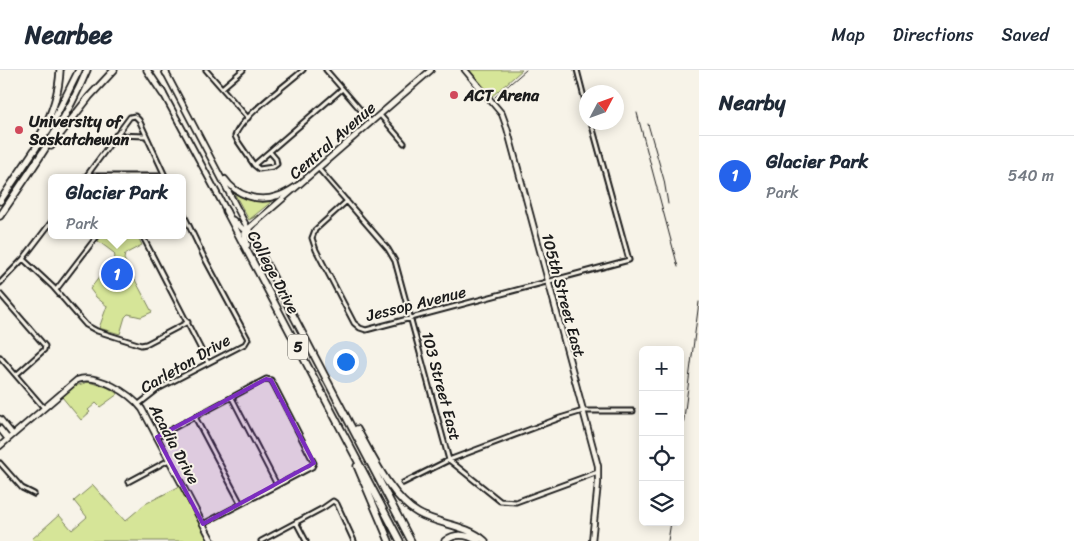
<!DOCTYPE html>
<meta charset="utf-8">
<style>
:root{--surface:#fff;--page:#f6f6f7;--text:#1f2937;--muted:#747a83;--line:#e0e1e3;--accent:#2563eb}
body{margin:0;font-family:Sriracha,sans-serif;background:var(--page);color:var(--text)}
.controls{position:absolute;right:15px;bottom:15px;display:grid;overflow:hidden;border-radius:8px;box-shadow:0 2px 12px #0003}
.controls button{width:45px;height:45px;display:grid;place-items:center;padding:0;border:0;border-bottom:1px solid var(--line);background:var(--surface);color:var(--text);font:25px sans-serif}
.compass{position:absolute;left:579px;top:15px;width:45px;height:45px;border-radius:50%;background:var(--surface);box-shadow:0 2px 12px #0003;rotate:49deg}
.you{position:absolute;left:345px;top:291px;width:18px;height:18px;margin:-12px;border:4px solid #fff;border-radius:50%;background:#1a73e8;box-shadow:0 0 0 8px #1a73e833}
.badge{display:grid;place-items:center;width:32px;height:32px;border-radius:50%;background:var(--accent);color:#fff;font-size:16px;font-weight:700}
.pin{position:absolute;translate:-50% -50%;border:2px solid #fff;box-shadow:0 1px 5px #0006}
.popup{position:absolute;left:48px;top:104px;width:138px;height:65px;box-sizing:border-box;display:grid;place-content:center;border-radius:8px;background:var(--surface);filter:drop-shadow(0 1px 4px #0005);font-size:16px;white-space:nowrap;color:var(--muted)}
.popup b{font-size:19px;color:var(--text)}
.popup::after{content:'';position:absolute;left:50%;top:100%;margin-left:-10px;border:10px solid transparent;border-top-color:var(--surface)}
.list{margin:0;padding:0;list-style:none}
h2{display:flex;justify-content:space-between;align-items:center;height:65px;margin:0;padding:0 20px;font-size:21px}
h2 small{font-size:16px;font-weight:400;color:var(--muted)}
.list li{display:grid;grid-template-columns:32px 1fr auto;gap:15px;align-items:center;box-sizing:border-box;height:80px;padding:0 20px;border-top:1px solid var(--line)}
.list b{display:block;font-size:19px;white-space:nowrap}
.list p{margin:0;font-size:16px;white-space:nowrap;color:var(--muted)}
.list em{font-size:16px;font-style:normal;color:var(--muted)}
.icon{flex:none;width:28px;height:28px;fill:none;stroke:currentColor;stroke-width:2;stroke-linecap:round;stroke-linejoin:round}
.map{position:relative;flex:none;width:699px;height:471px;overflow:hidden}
header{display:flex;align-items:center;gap:30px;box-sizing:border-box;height:70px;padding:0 25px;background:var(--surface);border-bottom:1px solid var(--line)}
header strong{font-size:24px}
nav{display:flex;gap:28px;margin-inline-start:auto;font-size:18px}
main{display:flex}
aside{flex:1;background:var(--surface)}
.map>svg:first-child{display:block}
.green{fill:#d6e598;stroke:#79805a}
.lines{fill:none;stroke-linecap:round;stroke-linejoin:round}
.street-casing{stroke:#1c1c1c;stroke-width:7}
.secondary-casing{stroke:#1c1c1c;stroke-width:8}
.primary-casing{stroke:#1c1c1c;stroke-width:8}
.highway-casing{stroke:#1c1c1c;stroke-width:9}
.street{stroke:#f7f3e8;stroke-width:3}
.secondary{stroke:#f7f3e8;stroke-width:4.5}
.primary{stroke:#f7f3e8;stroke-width:4.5}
.highway{stroke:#f7f3e8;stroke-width:5.5}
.rail{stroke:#1c1c1c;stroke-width:1}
.marked{fill:#7b2cbf;fill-opacity:0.2;stroke:#7b2cbf;stroke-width:4;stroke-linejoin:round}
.poi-dot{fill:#d1495b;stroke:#f7f3e8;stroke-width:2}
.labels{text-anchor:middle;stroke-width:4;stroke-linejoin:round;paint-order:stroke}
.shield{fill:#f7f3e8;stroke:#5e5c59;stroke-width:1}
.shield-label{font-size:15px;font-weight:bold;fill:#1c1c1c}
.poi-label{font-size:16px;font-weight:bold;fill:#1c1c1c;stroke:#f7f3e8;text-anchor:start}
.street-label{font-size:16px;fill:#1c1c1c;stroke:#f7f3e8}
</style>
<header>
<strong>Nearbee</strong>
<nav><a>Map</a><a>Directions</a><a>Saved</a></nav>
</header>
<main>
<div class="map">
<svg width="699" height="471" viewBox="0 0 699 471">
<rect width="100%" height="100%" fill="#f7f3e8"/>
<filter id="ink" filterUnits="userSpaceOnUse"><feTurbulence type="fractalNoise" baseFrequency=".02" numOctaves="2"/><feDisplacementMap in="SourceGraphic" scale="10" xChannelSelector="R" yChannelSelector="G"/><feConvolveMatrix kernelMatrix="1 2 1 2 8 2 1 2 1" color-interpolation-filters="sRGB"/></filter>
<g filter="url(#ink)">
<!-- green -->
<path class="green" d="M471 0H522L490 28 467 3Z
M233 121 242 127 254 131H270V133L250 149 258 145 249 150Z
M102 165H137L142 175 125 184 124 189 152 242 141 247 128 244 125 247 120 264 99 258 107 236 96 227 90 219 115 187 114 183 98 171Z
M88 312 107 317 118 324 100 337 96 333 88 340 90 342 81 350 62 327 75 316Z
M93 415 125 451 145 434 182 415 211 470 209 471H34L32 469 59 445 72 460 87 447 74 431Z"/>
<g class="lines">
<!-- street casing -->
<g class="street-casing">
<path id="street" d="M206 0 248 48
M326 0 371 52
M577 0 586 35
M222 18 243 0
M380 45 404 73
M116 65 146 66
M270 82 276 89 277 94 273 97 259 99 254 95 237 70 235 66C241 47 286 15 303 0
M254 95 342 19
M318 98 388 179 395 191 449 390 500 431 516 432 598 402
M86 106H165
M85 108 130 47 135 46 139 50 166 108
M347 131 315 160 312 168 316 180 354 253 360 258 366 260 629 190 591 52
M142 165 208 293
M23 189 53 217 86 255 97 261 141 275 146 274 188 252
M0 213 23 189 52 151
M56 220 98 165
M0 224 45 276 44 280 16 305
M0 287 44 338
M232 328 277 415
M139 334 158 319 245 274 248 269 204 187 182 141
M195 347 241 434
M157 367 266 309 271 310 274 315 314 393 312 397 203 454
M0 393 22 418 34 424
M128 412 169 390
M403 413 449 390 560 348 583 341H633
M296 452 306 471
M261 471 323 438 333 431 337 434 354 471"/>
</g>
<!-- secondary casing -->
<g class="secondary-casing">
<path id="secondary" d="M465 0 502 44 507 58 598 396V413L592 471
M248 159 431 0
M0 349 13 365
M0 359 8 369
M0 376 77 310C96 302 130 323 142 339L212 471"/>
</g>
<!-- primary casing -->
<g class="primary-casing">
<path id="primary" d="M165 1 248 159
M162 21 227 142
M225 109C236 125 258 133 277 126 285 124 292 119 298 115
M233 150 243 159H248"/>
</g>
<!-- highway casing -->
<g class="highway-casing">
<path id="highway" d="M147 0 163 24
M165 0 166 3
M41 64C52 44 59 24 60 0
M51 76 89 27 114 0
M0 131 52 54 79 0
M226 141 400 471
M0 146C32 99 65 53 87 0
M248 159 411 471
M247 175 245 164 248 159
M357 359C372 385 391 428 418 443 439 455 466 454 485 471
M357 396 389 471
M445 471C455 463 467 464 478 471"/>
</g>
<!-- street -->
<use href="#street" class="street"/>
<!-- secondary -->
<use href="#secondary" class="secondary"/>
<!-- primary -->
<use href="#primary" class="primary"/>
<!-- highway -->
<use href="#highway" class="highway"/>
<!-- rail -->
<path class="rail" d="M495 27 526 0
M637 43 678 197
M648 54 664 110 668 134
M680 379 699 232
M668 471 671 452"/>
</g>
</g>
<!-- marked area -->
<path class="marked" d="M266 309 271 310 314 393 203 454 157 367Z"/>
<!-- markers -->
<g class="poi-dot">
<circle cx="454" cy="25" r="5"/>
<circle cx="19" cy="60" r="5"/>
</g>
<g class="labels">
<!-- shield labels -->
<rect class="shield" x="288" y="264.5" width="20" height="25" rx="4"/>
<g class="shield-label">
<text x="298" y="282">5</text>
</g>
<!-- poi labels -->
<g class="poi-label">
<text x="464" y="31">ACT Arena</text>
<text x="29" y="57">University of<tspan x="29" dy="18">Saskatchewan</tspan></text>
</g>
<!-- street labels -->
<g class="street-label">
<text transform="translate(332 70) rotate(-41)" y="6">Central Avenue</text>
<text transform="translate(274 202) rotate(62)" y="6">College Drive</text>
<text transform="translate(564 225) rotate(75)" y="6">105th Street East</text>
<text transform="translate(416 233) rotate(-14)" y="6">Jessop Avenue</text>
<text transform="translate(185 293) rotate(-30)" y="6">Carleton Drive</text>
<text transform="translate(442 316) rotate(75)" y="6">103 Street East</text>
<text transform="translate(175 374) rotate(62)" y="6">Acadia Drive</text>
</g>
</g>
</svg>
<div class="controls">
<button>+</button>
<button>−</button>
<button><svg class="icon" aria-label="locate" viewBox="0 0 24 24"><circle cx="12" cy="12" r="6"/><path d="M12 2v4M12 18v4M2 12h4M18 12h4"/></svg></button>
<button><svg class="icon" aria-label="layers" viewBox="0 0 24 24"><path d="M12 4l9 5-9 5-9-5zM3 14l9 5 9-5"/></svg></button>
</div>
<svg class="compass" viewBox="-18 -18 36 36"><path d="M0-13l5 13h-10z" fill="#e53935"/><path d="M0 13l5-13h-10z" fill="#747a83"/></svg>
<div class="you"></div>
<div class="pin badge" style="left:117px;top:204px">1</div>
<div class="popup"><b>Glacier Park</b>Park</div>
</div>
<aside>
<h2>Nearby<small></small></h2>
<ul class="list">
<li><span class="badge">1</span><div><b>Glacier Park</b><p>Park</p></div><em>540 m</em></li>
</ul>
</aside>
</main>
